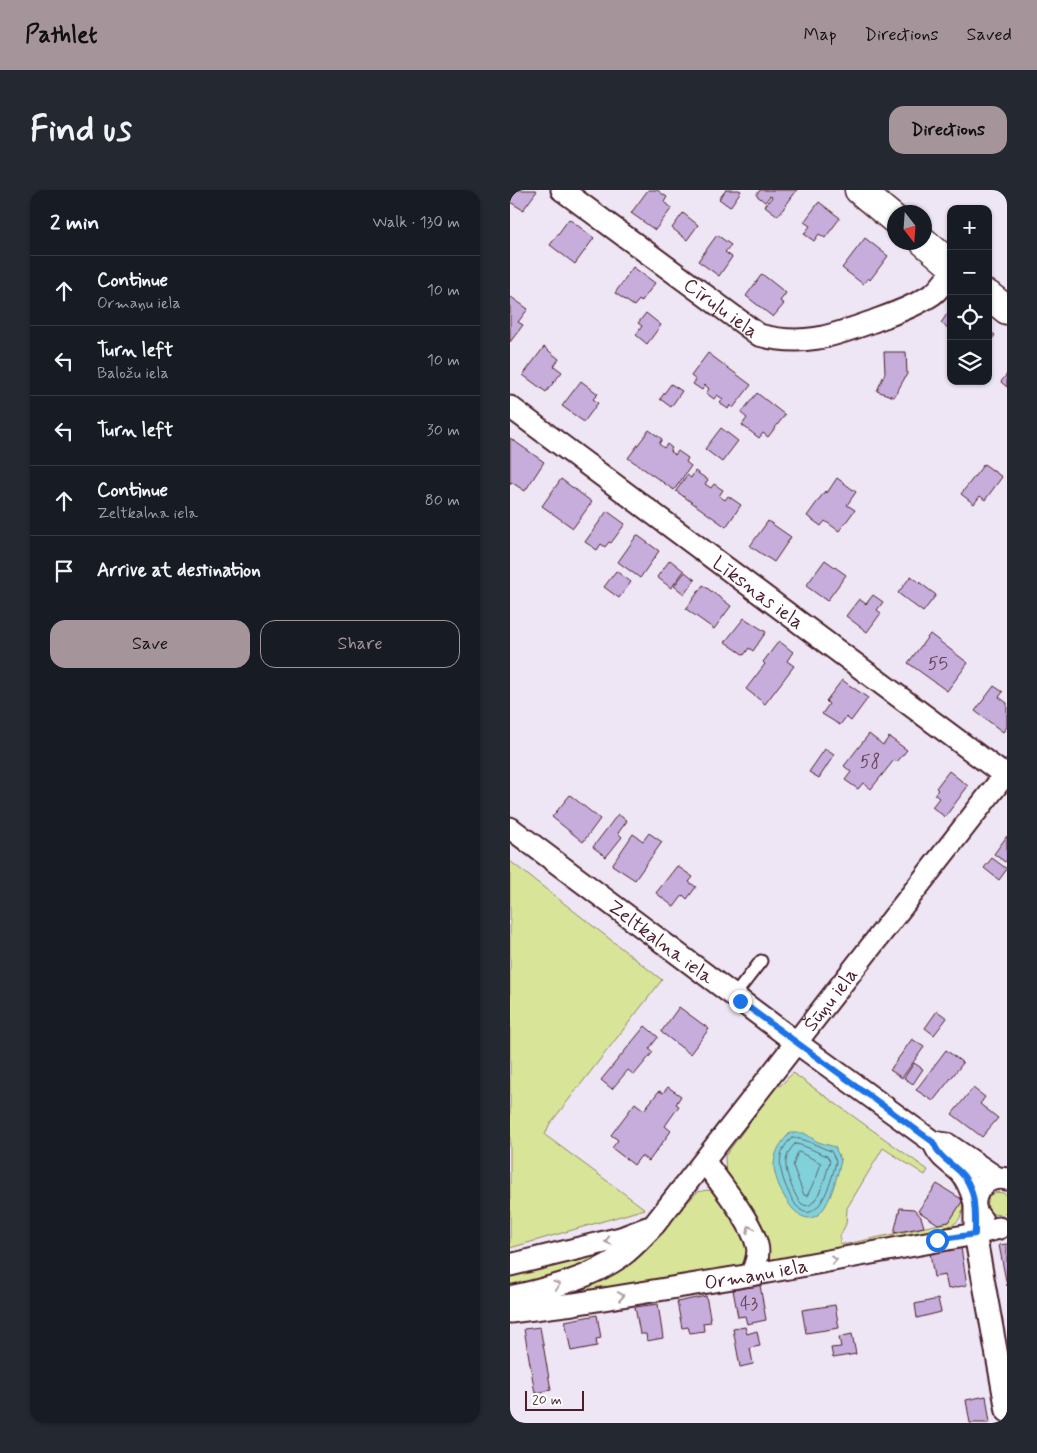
<!DOCTYPE html>
<meta charset="utf-8">
<style>
:root{--surface:#171b24;--page:#242831;--text:#f1f3f6;--muted:#9ea1a6;--line:#363941;--accent:#a6949b}
body{margin:0;font-family:Mynerve,sans-serif;background:var(--page);color:var(--text)}
.controls{position:absolute;right:15px;top:15px;display:grid;overflow:hidden;border-radius:10px;box-shadow:0 1px 4px #0004}
.controls button{width:45px;height:45px;display:grid;place-items:center;padding:0;border:0;border-bottom:1px solid var(--line);background:var(--surface);color:var(--text);font:25px sans-serif}
.compass{position:absolute;left:377px;top:15px;width:45px;height:45px;border-radius:50%;background:var(--surface);box-shadow:0 1px 4px #0004;rotate:163deg}
.scale{position:absolute;left:15px;bottom:12px;width:59px;box-sizing:border-box;padding-left:5px;border:2px solid #4a1f2b;border-top:0;font-size:14px;line-height:18px;white-space:nowrap;color:#4a1f2b;-webkit-text-stroke:4px #fff;paint-order:stroke}
.stop{position:absolute;width:15px;height:15px;margin:-11px;border:4px solid #1a73e8;border-radius:50%;background:#fff}
.stop.end{background:#1a73e8;border-color:#fff;box-shadow:0 1px 5px #0008}
.list{margin:0;padding:0;list-style:none}
h2{display:flex;justify-content:space-between;align-items:center;height:65px;margin:0;padding:0 20px;font-size:21px}
h2 small{font-size:16px;font-weight:400;color:var(--muted)}
.list li{display:grid;grid-template-columns:32px 1fr auto;gap:15px;align-items:center;box-sizing:border-box;height:70px;padding:0 20px;border-top:1px solid var(--line)}
.list b{display:block;font-size:19px;white-space:nowrap}
.list p{margin:0;font-size:16px;white-space:nowrap;color:var(--muted)}
.list em{font-size:16px;font-style:normal;color:var(--muted)}
.actions{display:flex;gap:10px;padding:15px 20px}
.actions a{flex:1;padding:11px 0;border:1px solid var(--accent);border-radius:15px;text-align:center;font-size:18px;color:var(--accent)}
.actions .main{background:var(--accent);color:#111}
.icon{flex:none;width:28px;height:28px;fill:none;stroke:currentColor;stroke-width:2;stroke-linecap:round;stroke-linejoin:round}
.map{position:relative;flex:none;width:497px;height:1233px;overflow:hidden;border-radius:15px}
header{display:flex;align-items:center;gap:30px;box-sizing:border-box;height:70px;padding:0 25px;background:var(--accent);color:#111}
header strong{font-size:24px}
nav{display:flex;gap:28px;margin-inline-start:auto;font-size:18px}
.intro{display:flex;align-items:center;justify-content:space-between;box-sizing:border-box;height:120px;padding:0 30px}
h1{margin:0;font-size:35px}
.button{padding:12px 22px;border-radius:15px;background:var(--accent);color:#111;font-size:18px;font-weight:700}
main{display:flex;gap:30px;padding:0 30px}
aside{flex:1;background:var(--surface);border-radius:15px;box-shadow:0 1px 4px #0004}
.map>svg:first-child{display:block}
.green{fill:#d8e598;stroke:#918262}
.water{fill:#81d1db;stroke:#6b8a95}
.lines{fill:none;stroke-linecap:round;stroke-linejoin:round}
.shore{stroke:#606671;stroke-width:1}
.building{fill:#c6addc;stroke:#4a1f2b}
.lane-casing{stroke:#4a1f2b;stroke-width:15}
.street-casing{stroke:#4a1f2b;stroke-width:25}
.secondary-casing{stroke:#4a1f2b;stroke-width:31}
.lane{stroke:#fff;stroke-width:11}
.street{stroke:#fff;stroke-width:21}
.secondary{stroke:#fff;stroke-width:28}
.oneway{stroke:#ae9aa0}
.route{stroke:#1a73e8;stroke-width:6}
.labels{text-anchor:middle;stroke-width:4;stroke-linejoin:round;paint-order:stroke}
.number-label{font-size:18px;fill:#694257}
.street-label{font-size:20px;fill:#4a1f2b;stroke:#fff}
</style>
<header>
<strong>Pathlet</strong>
<nav><a>Map</a><a>Directions</a><a>Saved</a></nav>
</header>
<div class="intro"><h1>Find us</h1><a class="button">Directions</a></div>
<main>
<aside>
<h2>2 min<small>Walk · 130 m</small></h2>
<ul class="list">
<li><svg class="icon" aria-label="ahead" viewBox="0 0 24 24"><path d="M12 20V5M6 11l6-6 6 6"/></svg><div><b>Continue</b><p>Ormaņu iela</p></div><em>10 m</em></li>
<li><svg class="icon" aria-label="left" viewBox="0 0 24 24"><path d="M17 20v-9H6M10 6l-5 5 5 5"/></svg><div><b>Turn left</b><p>Baložu iela</p></div><em>10 m</em></li>
<li><svg class="icon" aria-label="left" viewBox="0 0 24 24"><path d="M17 20v-9H6M10 6l-5 5 5 5"/></svg><div><b>Turn left</b></div><em>30 m</em></li>
<li><svg class="icon" aria-label="ahead" viewBox="0 0 24 24"><path d="M12 20V5M6 11l6-6 6 6"/></svg><div><b>Continue</b><p>Zeltkalna iela</p></div><em>80 m</em></li>
<li><svg class="icon" aria-label="arrive" viewBox="0 0 24 24"><path d="M6 21V4h12l-3 4 3 4H6"/></svg><div><b>Arrive at destination</b></div></li>
</ul>
<div class="actions"><a class="main">Save</a><a>Share</a></div>
</aside>
<div class="map">
<svg width="497" height="1233" viewBox="0 0 497 1233">
<rect width="100%" height="100%" fill="#eee6f4"/>
<filter id="ink" filterUnits="userSpaceOnUse"><feTurbulence type="fractalNoise" baseFrequency=".02" numOctaves="2"/><feDisplacementMap in="SourceGraphic" scale="10" xChannelSelector="R" yChannelSelector="G"/><feConvolveMatrix kernelMatrix="1 2 1 2 8 2 1 2 1" color-interpolation-filters="sRGB"/></filter>
<g filter="url(#ink)">
<!-- green -->
<path class="green" d="M0 671 152 790 39 935 35 945 135 1019 0 1058Z
M283 883 418 980 415 985 373 958 337 1018 336 1034 330 1046V1054H337L439 1032 453 1010C454 1037 440 1036 418 1041L419 1045 254 1076 216 990 215 966 267 895 270 896Z
M198 1000 207 1003 240 1050 235 1075 101 1098 95 1096 88 1097 84 1100 59 1104V1109L38 1106 143 1050 187 1002Z
M486 1002 493 1003 497 1005V1022L493 1025 482 1024 477 1017 479 1006Z
M110 1055 75 1078 0 1100V1083Z"/>
<!-- water -->
<path class="water" d="M280 943H294L308 952 325 957 331 971C327 986 321 1011 311 1022 288 1046 263 991 264 974 265 961 271 952 280 943Z"/>
<g class="lines">
<!-- shore -->
<path class="shore" d="M282 948C296 948 308 957 321 961L326 971C321 997 301 1053 278 1001 270 983 264 963 282 948Z
M285 954C293 954 308 963 317 966L320 971C316 984 311 1007 300 1015 296 1016 296 1016 292 1014 286 1010 276 984 276 976 275 969 279 959 285 954Z
M289 962 311 973 307 986 297 1006 294 1005 283 976 287 964Z"/>
</g>
<!-- building -->
<path class="building" d="M0 0H25L27 1 13 20 0 12Z
M138 0H147L157 7 154 12 162 18 145 40 121 23Z
M216 0H229L231 1 220 17 209 9Z
M250 0H287L268 26 255 16 262 7 260 6 255 12 246 5Z
M309 12 330 28 315 48 309 44 304 51 294 44 300 36 294 32Z
M173 23 188 35 177 50 162 38Z
M59 29 84 48 65 74 40 55Z
M207 45 221 55 215 62 222 67 209 86 188 71Z
M355 48 378 66 360 90 358 88 353 94 332 78Z
M123 77 145 93 131 112 129 110 124 116 105 103Z
M252 84 276 103 270 111 274 114 263 127 236 106Z
M1 107 18 119 8 132 13 135 0 152V109Z
M441 118V140L431 133Z
M136 123 151 135 137 154 126 145 132 136 128 133Z
M478 140 485 145 478 154Z
M34 157 49 169 44 176 52 182 36 202 13 185Z
M374 162H396L397 184 384 207 367 201 375 183Z
M198 163 241 195 223 218 220 215 218 219 210 213 213 209 207 205 204 209 196 203 199 199 195 195 192 200 183 194 186 190 181 186Z
M497 184V197L491 192Z
M71 191 88 204 83 209 88 213 74 232 52 216Z
M161 194 172 201 161 217 150 209Z
M247 203 275 225 258 247 253 243 249 248 232 235 237 228 231 223Z
M211 238 228 251 212 272 195 259Z
M139 240 152 249 149 254 154 258 157 254 162 258 160 261 165 265 168 261 178 268 176 272 181 276 164 300 118 268Z
M0 248 34 272 15 301 1 292 0 294Z
M474 274 492 287 475 310 470 306 464 314 451 304Z
M185 281 198 290 195 294 201 298 204 294 213 300 209 306 215 310 218 306 231 315 216 337 166 301 177 285 181 288Z
M327 288 346 302 337 315 345 320 329 341 315 331 311 336 297 326 315 301 317 303Z
M51 289 82 312 63 338 32 316Z
M97 321 115 334 101 353 99 352 95 357 91 354 87 360 75 352Z
M258 331 281 347 264 372 240 356Z
M127 345 149 361 130 388 108 372Z
M160 370 174 381 161 398 147 387Z
M315 370 336 385 317 411 296 396Z
M106 381 121 392 109 408 94 397Z
M175 382 185 390 174 404 164 396Z
M401 386 426 405 413 422 388 403Z
M193 395 221 416 204 439 176 419Z
M363 405 373 412 367 420 371 423 357 442 336 426 349 409 356 414Z
M234 428 256 442 243 461 239 458 234 465 215 452Z
M420 444 458 473 437 501 398 473Z
M269 451 283 462 277 471 284 476 255 514 236 499 255 474 253 472Z
M332 490 358 508 341 531 336 527 330 535 312 524 319 514 316 511Z
M484 496 493 502 489 507 497 513V537L493 542 465 521Z
M359 544 373 555 379 547 397 560 387 572 384 570 361 599 353 593 348 599 335 590 341 582 334 576Z
M315 559 324 565 309 588 299 582Z
M439 581 458 596 435 627 422 617 429 608 424 604 428 600 426 598Z
M60 605 90 629 73 652 42 627Z
M108 624 117 631 108 643 112 647 96 667 83 657Z
M139 643 152 652 125 690 102 675 123 644 133 651Z
M497 646V670L495 672 484 664Z
M482 668 497 679 489 690 474 678Z
M167 676 183 687 179 692 186 697 177 709 173 705 164 717 146 703Z
M169 817 199 839 180 864 151 842Z
M427 821 437 828 424 845 415 838Z
M135 836 148 847 139 859 143 862 124 885 118 880 102 899 91 890Z
M402 849 414 857 392 888 380 880Z
M436 860 453 873 423 911 406 900Z
M404 873 413 879 403 894 394 888Z
M158 897 171 906 166 914 169 916 155 936 161 941 139 971 131 966 124 975 102 958 108 950 101 945 125 913 134 920 149 901 153 903Z
M463 898 475 907 470 914 488 928 472 947 442 924Z
M427 994 453 1010 439 1032 428 1034 408 1021Z
M390 1018 404 1019 411 1027 414 1037 384 1043Z
M497 1054V1096L489 1055Z
M451 1058 457 1095 438 1099 435 1085 424 1087 420 1063Z
M250 1095 256 1130 237 1134 235 1126 228 1127 223 1100Z
M196 1106 201 1132 193 1133 194 1141 180 1143 178 1137 172 1138 167 1112Z
M428 1109 431 1122 407 1128 405 1114Z
M148 1114 153 1148 137 1151 136 1144H130L125 1117Z
M325 1115 329 1138 296 1143 292 1120Z
M87 1125 91 1148 86 1149 87 1156 61 1161 55 1131Z
M30 1137 41 1200 25 1203 14 1139Z
M235 1137 237 1144 247 1141 250 1156 240 1158 243 1174 230 1177 223 1139Z
M342 1144 346 1164 323 1168 321 1158 331 1157 329 1147Z
M476 1206 480 1233H460L456 1210Z"/>
<g class="lines">
<!-- lane casing -->
<g class="lane-casing">
<path id="lane" d="M224 806 251 771"/>
</g>
<!-- street casing -->
<g class="street-casing">
<g id="street">
<path id="s1" d="M52 0 249 145C294 157 322 146 364 131 385 123 405 116 423 104 430 99 435 90 441 84"/>
<path id="s2" d="M0 217 497 587"/>
<path id="s3" d="M0 638 287 853 423 952 437 954 487 988"/>
<path d="M425 956C430 968 441 973 450 982 457 989 461 1000 464 1010"/>
<path d="M195 972C209 992 242 1032 247 1055 250 1065 245 1076 241 1085"/>
<path d="M465 1018V1044L497 1221"/>
<path d="M472 1030C454 1011 473 983 497 989"/>
<path d="M0 1075 111 1048 137 1038"/>
<path id="s4" d="M0 1107C39 1098 80 1089 113 1065 124 1057 134 1045 144 1035L497 582"/>
<path id="s5" d="M0 1122 63 1114 241 1085 465 1044 489 1038"/>
</g>
</g>
<!-- secondary casing -->
<g class="secondary-casing">
<path id="secondary" d="M349 0 384 29
M414 52 441 75
M478 105 497 120"/>
</g>
<!-- lane -->
<use href="#lane" class="lane"/>
<!-- street -->
<use href="#street" class="street"/>
<!-- secondary -->
<use href="#secondary" class="secondary"/>
</g>
<!-- one-way arrows -->
<defs><path id="oneway-chevron" d="M-2-3.5L2.5 0L-2 3.5" fill="none" stroke-width="1.6" stroke-linecap="round" stroke-linejoin="round" transform="scale(1.25)"/></defs>
<g class="oneway">
<use href="#oneway-chevron" transform="translate(240 1039) rotate(-118)"/>
<use href="#oneway-chevron" transform="translate(98 1051) rotate(166)"/>
<use href="#oneway-chevron" transform="translate(324 1070) rotate(-11)"/>
<use href="#oneway-chevron" transform="translate(47 1095) rotate(-19)"/>
<use href="#oneway-chevron" transform="translate(111 1106) rotate(-9)"/>
</g>
</g>
<g class="lines" filter="url(#ink)">
<!-- route -->
<path class="route" d="M230 811 423 952C430 968 436 969 449 981 467 997 465 1022 465 1044L427 1050"/>
</g>
<g class="labels">
<!-- number labels -->
<g class="number-label">
<text x="428" y="479">55</text>
<text x="360" y="577">58</text>
<text x="239" y="1119">43</text>
</g>
<!-- street labels -->
<g class="street-label">
<text dy="7" stroke="none"><textPath href="#s1" startOffset="198">Cīruļu iela</textPath></text>
<text dy="7" stroke="none"><textPath href="#s2" startOffset="310">Līksnas iela</textPath></text>
<text dy="7" stroke="none"><textPath href="#s3" startOffset="189">Zeltkalna iela</textPath></text>
<text dy="7" stroke="none"><textPath href="#s4" startOffset="451">Šūņu iela</textPath></text>
<text dy="7" stroke="none"><textPath href="#s5" startOffset="249">Ormaņu iela</textPath></text>
</g>
</g>
</svg>
<div class="controls">
<button>+</button>
<button>−</button>
<button><svg class="icon" aria-label="locate" viewBox="0 0 24 24"><circle cx="12" cy="12" r="6"/><path d="M12 2v4M12 18v4M2 12h4M18 12h4"/></svg></button>
<button><svg class="icon" aria-label="layers" viewBox="0 0 24 24"><path d="M12 4l9 5-9 5-9-5zM3 14l9 5 9-5"/></svg></button>
</div>
<svg class="compass" viewBox="-18 -18 36 36"><path d="M0-13l5 13h-10z" fill="#e53935"/><path d="M0 13l5-13h-10z" fill="#9ea1a6"/></svg>
<div class="scale">20 m</div>
<div class="stop" style="left:427px;top:1050px"></div>
<div class="stop end" style="left:230px;top:811px"></div>
</div>
</main>
